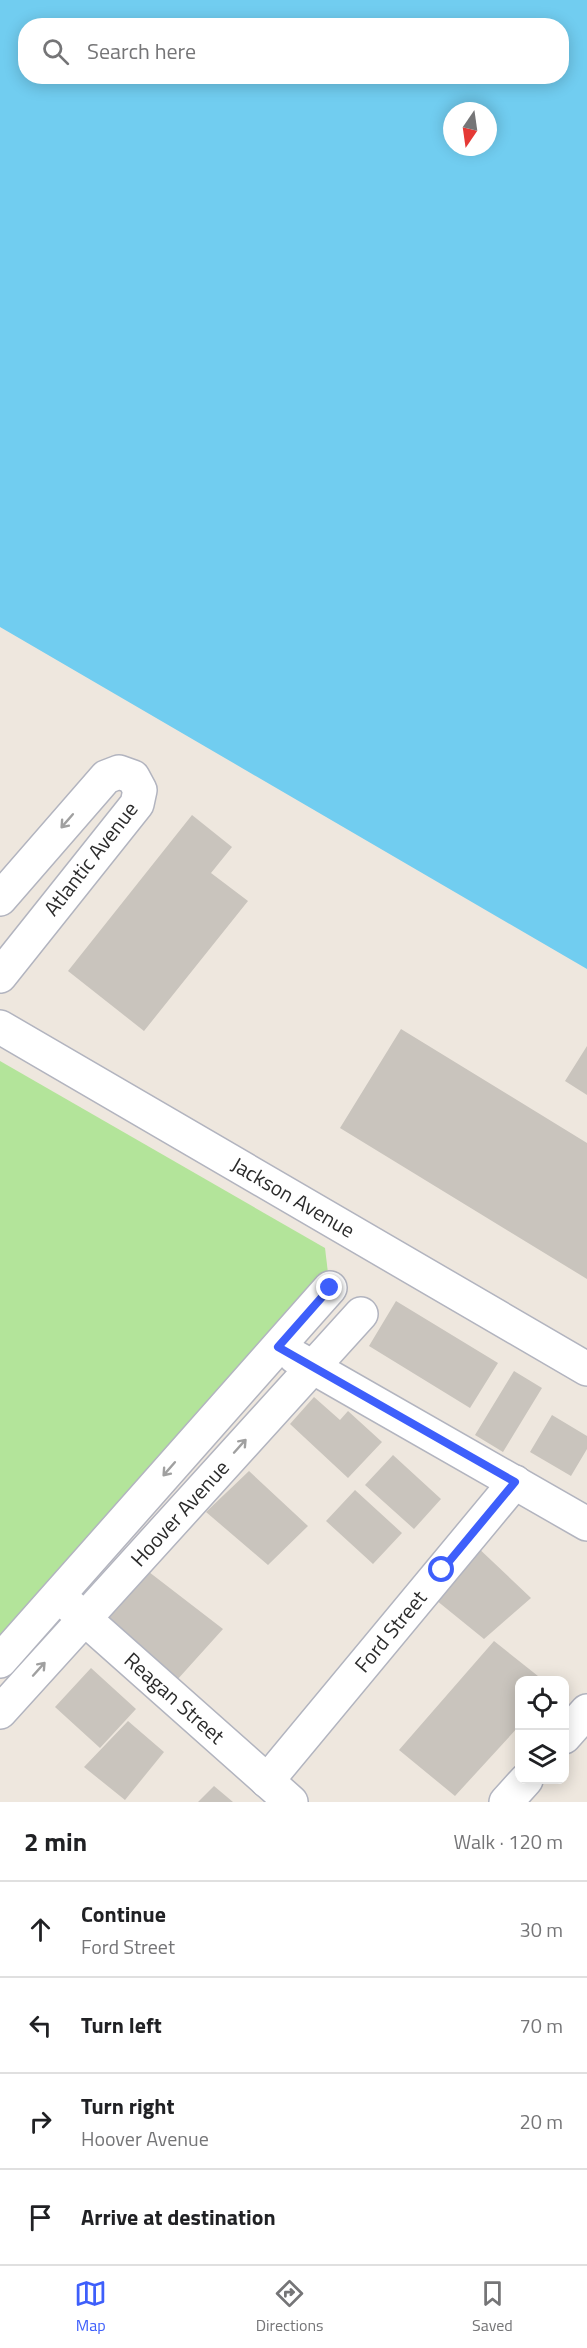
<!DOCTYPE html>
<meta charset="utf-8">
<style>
:root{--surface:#fff;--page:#f2f2f2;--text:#202124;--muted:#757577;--line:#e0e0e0;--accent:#3e5ffb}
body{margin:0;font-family:"Titillium Web",sans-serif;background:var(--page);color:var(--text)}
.controls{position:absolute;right:18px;bottom:18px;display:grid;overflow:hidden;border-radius:12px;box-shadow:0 3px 15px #0003}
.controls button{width:54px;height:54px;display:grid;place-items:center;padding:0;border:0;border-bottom:2px solid var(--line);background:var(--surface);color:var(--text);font:30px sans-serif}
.compass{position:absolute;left:443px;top:102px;width:54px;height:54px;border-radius:50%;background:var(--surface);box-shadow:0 3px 15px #0003;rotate:193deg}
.stop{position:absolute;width:18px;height:18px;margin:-14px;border:4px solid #3e5ffb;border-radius:50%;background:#fff}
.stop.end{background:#3e5ffb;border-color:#fff;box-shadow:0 2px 6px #0008}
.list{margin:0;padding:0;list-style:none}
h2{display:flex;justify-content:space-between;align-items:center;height:78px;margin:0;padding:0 24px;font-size:26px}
h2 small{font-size:20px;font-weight:400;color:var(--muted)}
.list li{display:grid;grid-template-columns:39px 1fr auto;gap:18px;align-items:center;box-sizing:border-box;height:96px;padding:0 24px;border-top:2px solid var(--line)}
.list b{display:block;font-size:22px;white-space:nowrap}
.list p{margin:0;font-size:20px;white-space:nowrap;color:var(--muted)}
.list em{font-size:20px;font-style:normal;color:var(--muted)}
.icon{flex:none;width:33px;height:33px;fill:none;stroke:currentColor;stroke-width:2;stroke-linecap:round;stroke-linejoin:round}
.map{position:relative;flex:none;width:587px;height:1802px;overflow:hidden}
.search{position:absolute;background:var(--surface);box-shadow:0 3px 15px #0003;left:18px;right:18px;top:18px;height:66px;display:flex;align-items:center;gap:15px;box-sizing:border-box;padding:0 21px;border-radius:24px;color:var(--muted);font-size:22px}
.sheet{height:462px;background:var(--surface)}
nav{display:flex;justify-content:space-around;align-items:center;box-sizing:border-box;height:84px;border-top:2px solid var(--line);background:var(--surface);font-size:16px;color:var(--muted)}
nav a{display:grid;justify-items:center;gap:3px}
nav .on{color:var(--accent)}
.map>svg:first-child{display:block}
.green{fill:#b3e49a}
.water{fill:#71cdf0;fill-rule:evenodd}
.building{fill:#c9c4bd}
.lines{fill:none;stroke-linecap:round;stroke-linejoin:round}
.minor-casing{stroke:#b2b4bf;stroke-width:36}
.minor{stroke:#fff;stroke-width:33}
.oneway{stroke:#a0a0a0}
.route{stroke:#3e5ffb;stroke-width:8}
.labels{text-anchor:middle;stroke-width:5;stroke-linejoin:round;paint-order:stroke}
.street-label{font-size:21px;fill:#2c2c2c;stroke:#fff}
</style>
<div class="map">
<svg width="587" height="1802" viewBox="0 0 587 1802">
<rect width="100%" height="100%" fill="#eee7de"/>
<!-- green -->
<path class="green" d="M0 1061 325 1248 328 1273 0 1635Z"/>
<!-- water -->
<path class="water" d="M0 0H587V969L0 627ZM26 26H562V76H26ZM452 111H488V147H452Z"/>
<!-- building -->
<path class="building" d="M192 815 232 847 211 873 248 901 144 1031 68 971Z
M401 1029 587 1143V1279L340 1128Z
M587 1046V1095L565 1081Z
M396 1301 498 1363 470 1408 369 1346Z
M514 1371 542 1388 503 1452 475 1435Z
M314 1397 340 1420 348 1411 382 1442 348 1478 290 1424Z
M552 1415 587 1436V1449L571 1476 530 1452Z
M393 1455 441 1499 414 1529 365 1485Z
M249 1471 308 1526 268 1565 206 1512Z
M355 1490 402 1533 373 1564 326 1521Z
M474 1544 531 1598 484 1639 431 1596Z
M149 1572 223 1629 177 1680 106 1618Z
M494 1641 543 1680H520V1725L455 1796 399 1750Z
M91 1668 136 1709 100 1748 55 1707Z
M128 1721 164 1752 125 1800 84 1767Z
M214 1786 233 1802H198Z"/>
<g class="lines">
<!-- minor casing -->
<g class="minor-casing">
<g id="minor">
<path d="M0 899 106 777 119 772 133 777 140 790 137 804 0 976"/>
<path id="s1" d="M0 1027 587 1369"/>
<path d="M295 1357 587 1524"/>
<path id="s2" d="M68 1604 291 1802"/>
<path d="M0 1661 330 1288"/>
<path id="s3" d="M0 1712 361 1314"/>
<path d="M564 1737 587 1711"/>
<path id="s4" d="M267 1781 515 1482"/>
<path d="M506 1802 526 1780"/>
</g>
</g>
<!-- minor -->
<use href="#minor" class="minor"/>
</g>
<!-- one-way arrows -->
<defs><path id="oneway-shaft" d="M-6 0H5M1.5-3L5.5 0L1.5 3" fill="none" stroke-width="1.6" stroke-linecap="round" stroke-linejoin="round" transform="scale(1.5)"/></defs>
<g class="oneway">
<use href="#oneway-shaft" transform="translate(67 821) rotate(131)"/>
<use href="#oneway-shaft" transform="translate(240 1446) rotate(-48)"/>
<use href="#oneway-shaft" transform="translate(169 1469) rotate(131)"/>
<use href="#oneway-shaft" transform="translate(39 1669) rotate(-48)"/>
</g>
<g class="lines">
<!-- route -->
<path class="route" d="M330 1288 278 1347 515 1482 442 1570"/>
</g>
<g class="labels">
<!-- street labels -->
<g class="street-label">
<text transform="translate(91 859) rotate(-52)" y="7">Atlantic Avenue</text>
<text dy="7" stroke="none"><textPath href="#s1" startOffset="339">Jackson Avenue</textPath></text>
<text dy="7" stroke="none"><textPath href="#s3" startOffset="268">Hoover Avenue</textPath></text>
<text dy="7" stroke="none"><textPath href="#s4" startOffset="194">Ford Street</textPath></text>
<text dy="7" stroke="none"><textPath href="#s2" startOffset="142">Reagan Street</textPath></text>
</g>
</g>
</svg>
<div class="controls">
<button><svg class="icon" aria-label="locate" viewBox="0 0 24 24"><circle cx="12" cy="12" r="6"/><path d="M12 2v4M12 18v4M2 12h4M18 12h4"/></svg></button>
<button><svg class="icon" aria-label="layers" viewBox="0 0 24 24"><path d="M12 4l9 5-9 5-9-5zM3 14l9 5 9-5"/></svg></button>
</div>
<svg class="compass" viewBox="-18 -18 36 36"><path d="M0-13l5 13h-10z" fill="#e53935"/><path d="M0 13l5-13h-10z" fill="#757577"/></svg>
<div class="stop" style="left:442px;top:1570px"></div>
<div class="stop end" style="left:330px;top:1288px"></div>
<div class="search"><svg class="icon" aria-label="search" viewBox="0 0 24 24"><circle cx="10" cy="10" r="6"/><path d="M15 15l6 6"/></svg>Search here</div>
</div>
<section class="sheet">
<h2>2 min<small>Walk · 120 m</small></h2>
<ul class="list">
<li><svg class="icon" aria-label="ahead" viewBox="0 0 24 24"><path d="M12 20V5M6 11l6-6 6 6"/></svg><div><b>Continue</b><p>Ford Street</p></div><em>30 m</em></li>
<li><svg class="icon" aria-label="left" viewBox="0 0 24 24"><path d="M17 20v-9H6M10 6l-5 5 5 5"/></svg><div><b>Turn left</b></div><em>70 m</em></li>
<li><svg class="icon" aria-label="right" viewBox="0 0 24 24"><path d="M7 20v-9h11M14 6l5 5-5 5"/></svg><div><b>Turn right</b><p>Hoover Avenue</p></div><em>20 m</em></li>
<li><svg class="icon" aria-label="arrive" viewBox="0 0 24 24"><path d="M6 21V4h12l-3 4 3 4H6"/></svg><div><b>Arrive at destination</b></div></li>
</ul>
</section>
<nav>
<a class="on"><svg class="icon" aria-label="map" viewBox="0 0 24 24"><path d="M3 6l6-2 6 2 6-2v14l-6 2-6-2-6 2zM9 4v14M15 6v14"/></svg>Map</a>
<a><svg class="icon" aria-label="directions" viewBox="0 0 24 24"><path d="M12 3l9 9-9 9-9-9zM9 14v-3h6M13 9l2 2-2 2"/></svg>Directions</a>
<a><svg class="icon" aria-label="saved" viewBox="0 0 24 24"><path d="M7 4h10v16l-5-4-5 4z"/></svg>Saved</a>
</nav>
